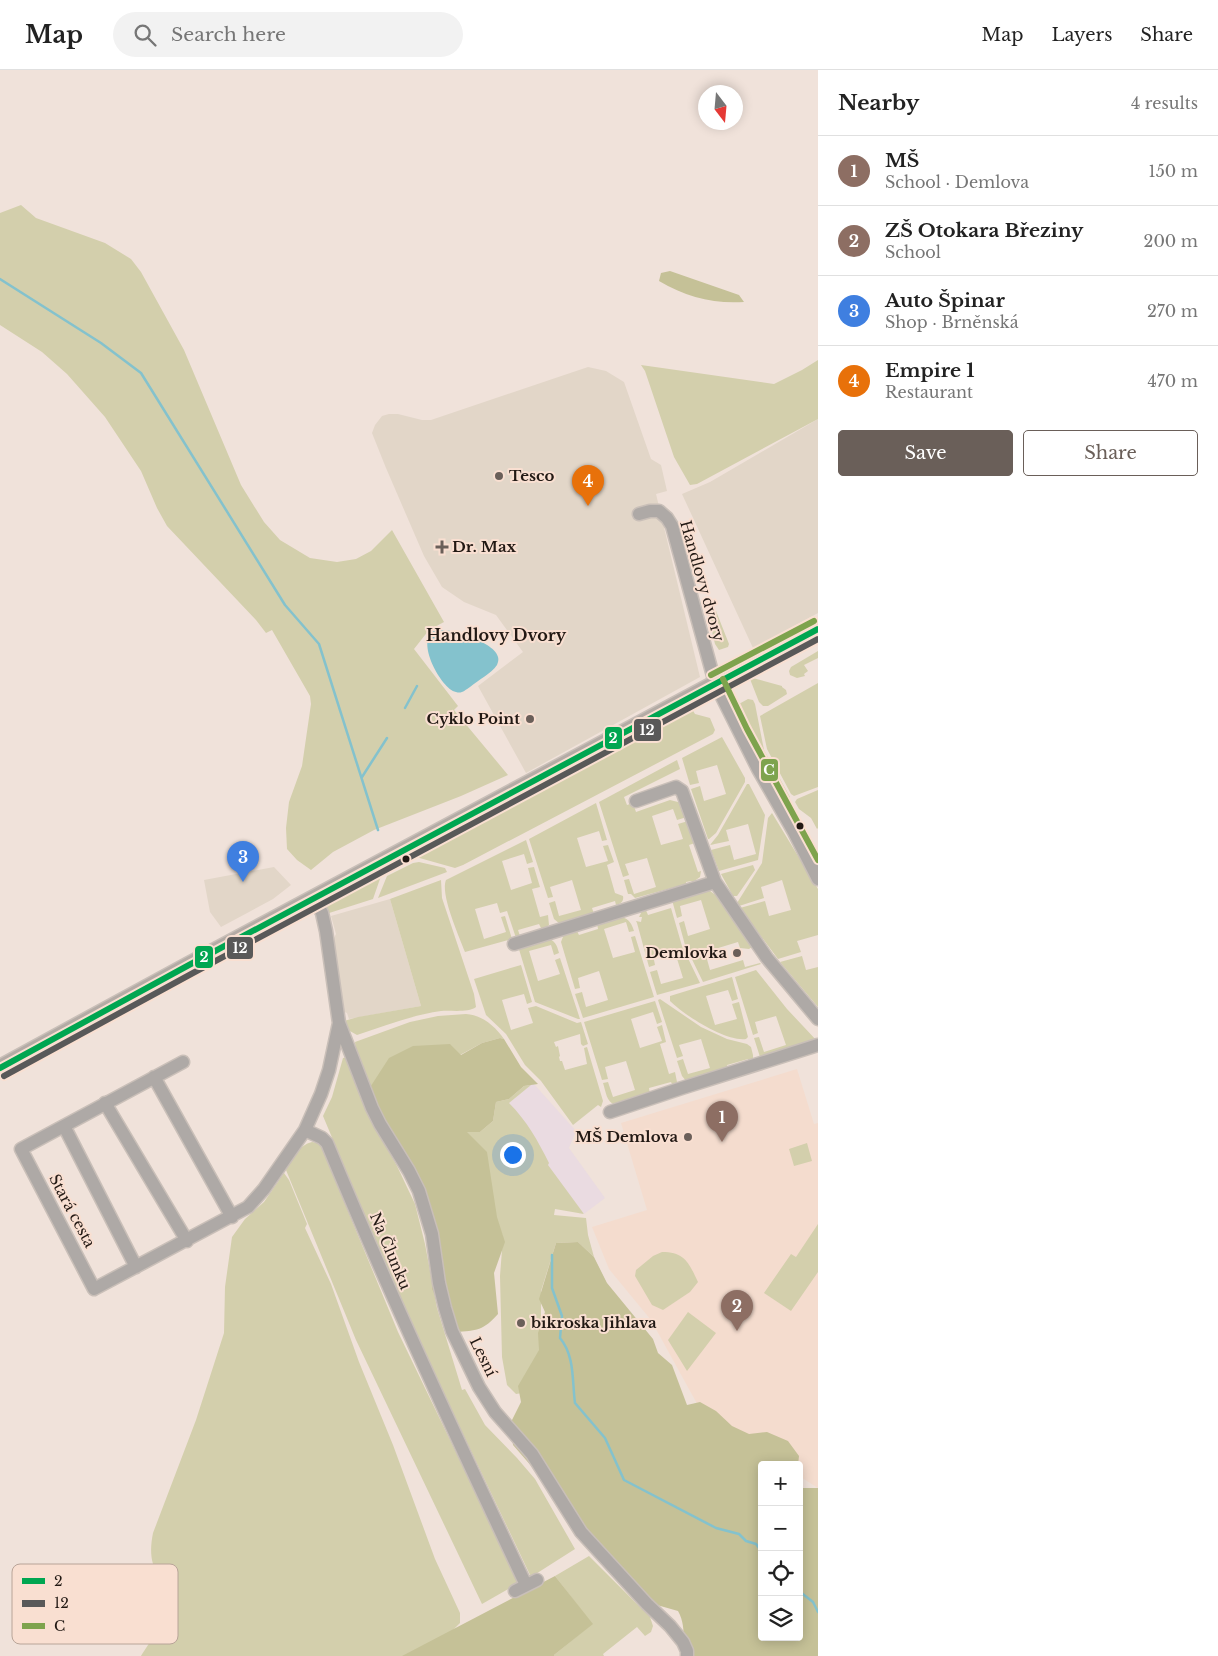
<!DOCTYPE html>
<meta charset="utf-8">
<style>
:root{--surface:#fff;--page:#f2f2f2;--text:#222;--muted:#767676;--line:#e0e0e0;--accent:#6a5f59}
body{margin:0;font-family:"Libre Baskerville",serif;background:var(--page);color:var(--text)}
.controls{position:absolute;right:15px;bottom:15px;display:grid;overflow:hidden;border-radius:5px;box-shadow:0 2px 12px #0003}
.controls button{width:45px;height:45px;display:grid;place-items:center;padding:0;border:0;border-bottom:1px solid var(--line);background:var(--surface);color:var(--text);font:25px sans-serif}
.compass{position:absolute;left:698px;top:15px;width:45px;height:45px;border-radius:50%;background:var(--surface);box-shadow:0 2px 12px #0003;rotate:164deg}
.you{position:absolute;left:512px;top:1084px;width:18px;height:18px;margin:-12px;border:4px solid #fff;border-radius:50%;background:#1a73e8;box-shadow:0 0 0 8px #1a73e833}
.badge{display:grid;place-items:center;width:32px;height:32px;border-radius:50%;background:var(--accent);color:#fff;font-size:16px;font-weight:700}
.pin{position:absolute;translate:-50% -41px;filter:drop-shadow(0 1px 2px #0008)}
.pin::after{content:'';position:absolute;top:26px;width:18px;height:15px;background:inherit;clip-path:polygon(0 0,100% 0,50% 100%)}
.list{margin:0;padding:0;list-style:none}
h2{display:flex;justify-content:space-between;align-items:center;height:65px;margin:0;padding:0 20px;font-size:21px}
h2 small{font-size:16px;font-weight:400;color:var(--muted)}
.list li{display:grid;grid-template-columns:32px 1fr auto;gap:15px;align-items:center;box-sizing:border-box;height:70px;padding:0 20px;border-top:1px solid var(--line)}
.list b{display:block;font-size:19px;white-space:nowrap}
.list p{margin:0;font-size:16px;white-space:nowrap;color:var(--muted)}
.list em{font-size:16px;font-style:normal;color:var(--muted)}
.actions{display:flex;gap:10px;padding:15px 20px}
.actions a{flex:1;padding:11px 0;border:1px solid var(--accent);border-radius:5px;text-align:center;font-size:18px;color:var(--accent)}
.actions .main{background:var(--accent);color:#fff}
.icon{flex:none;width:28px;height:28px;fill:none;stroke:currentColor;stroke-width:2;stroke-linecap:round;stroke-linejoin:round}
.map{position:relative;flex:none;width:818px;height:1586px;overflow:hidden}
header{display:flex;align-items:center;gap:30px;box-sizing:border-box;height:70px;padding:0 25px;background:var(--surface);border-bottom:1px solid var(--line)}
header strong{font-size:24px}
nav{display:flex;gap:28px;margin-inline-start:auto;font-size:18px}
.search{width:350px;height:45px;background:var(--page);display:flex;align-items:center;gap:12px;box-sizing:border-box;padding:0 18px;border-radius:28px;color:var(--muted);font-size:19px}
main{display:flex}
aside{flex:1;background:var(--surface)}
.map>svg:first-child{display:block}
.commercial{fill:#e2d6c8}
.industrial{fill:#eadbe1}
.built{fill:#f4dcce}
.green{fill:#d3cfac}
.forest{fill:#c5c197}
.water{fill:#84c2cd}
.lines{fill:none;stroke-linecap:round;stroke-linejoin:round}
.stream{stroke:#84c2cd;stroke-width:2.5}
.minor-casing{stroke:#c9bfb8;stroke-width:15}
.major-casing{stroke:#c9bfb8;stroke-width:19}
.minor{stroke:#aea9a6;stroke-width:12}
.major{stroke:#b3aba5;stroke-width:16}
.bus-1-casing{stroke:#f9dfd1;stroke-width:10}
.bus-2-casing{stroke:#f9dfd1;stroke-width:10}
.bus-3-casing{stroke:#f9dfd1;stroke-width:10}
.bus-1{stroke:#00a651;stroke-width:6}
.bus-2{stroke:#595959;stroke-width:6}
.bus-3{stroke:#7ea34d;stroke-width:6}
.poi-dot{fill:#6a5f59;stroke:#f9dfd1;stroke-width:2}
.bus-dot{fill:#221914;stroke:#f9dfd1;stroke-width:2}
.labels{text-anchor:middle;stroke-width:4;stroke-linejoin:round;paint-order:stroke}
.poi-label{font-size:15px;font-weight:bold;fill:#221914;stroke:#f9dfd1;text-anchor:start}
.street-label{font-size:15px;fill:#221914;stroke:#f9dfd1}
.neighbourhood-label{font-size:16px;font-weight:bold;fill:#221914;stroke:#f9dfd1}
.key{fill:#f9dfd1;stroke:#b8a498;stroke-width:1}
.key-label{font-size:14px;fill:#221914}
.line-badge{stroke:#f9dfd1;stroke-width:2}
.badge-label{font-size:14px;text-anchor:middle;font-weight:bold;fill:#fff}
</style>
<header>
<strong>Map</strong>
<div class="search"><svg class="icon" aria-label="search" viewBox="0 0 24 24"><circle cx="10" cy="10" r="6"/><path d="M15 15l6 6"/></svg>Search here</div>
<nav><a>Map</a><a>Layers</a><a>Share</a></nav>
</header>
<main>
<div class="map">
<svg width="818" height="1586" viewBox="0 0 818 1586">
<rect width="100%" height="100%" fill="#f0e2da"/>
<!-- commercial -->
<path class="commercial" d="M588 297 606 301 624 312 651 389 661 395 667 421 656 424 700 607 526 703 478 616 523 582 496 545 464 532 442 517 424 486 386 398 372 363 375 355 382 346 389 344H398L422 350H431Z
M818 349V543L753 578 682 424 710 412Z
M274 797 291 815 273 829 221 857 210 842 204 810Z
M390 829 421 936 349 949 347 943 342 941 335 889 334 868 336 864 331 846Z"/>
<!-- industrial -->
<path class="industrial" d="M533 1013 576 1061 569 1078 605 1128 584 1144 547 1095 509 1033Z"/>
<!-- built -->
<path class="built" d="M797 999 814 1054 818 1053V1418L799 1406V1395H782L712 1361 651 1250 609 1199 592 1157 647 1140 621 1053Z"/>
<!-- green -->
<path class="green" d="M21 135 36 148 105 173 131 189 141 202 184 280 241 415 264 452 280 470 310 488 337 492 356 489 371 481 392 460 444 552 429 560 414 579 458 636 454 640 508 705 461 726 374 760 333 782 311 800 297 790 287 779 286 758 289 732 302 696 311 634 310 626 272 560 266 563 256 550 167 456 157 438 141 401 105 347 67 304 42 282 0 255V143Z
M818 290V349L697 414 690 415 674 387 645 301 641 295 774 314 802 300Z
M716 541 729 574 728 577 719 580 715 574 708 545Z
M818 581V588L804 595 808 601 804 604 805 606 797 608 790 605 789 601 791 597Z
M753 608 782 616V617L786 620 787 624 768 636H763L759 632 750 609Z
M818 613V717L794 726 791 724 767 679 760 646Z
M748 629 753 630 755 634 764 680 790 727 789 730 737 635Z
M692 639 695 644 710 648 715 660 713 664 463 795 455 798 416 787 434 772 494 739 516 730 604 682 646 663Z
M722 667 745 708V712L716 763 709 769H708L691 719 700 716 704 731 726 724 717 695 696 701 699 713 690 715 682 688Z
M677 690 680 699 624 727 627 735 633 733 636 742 670 730 682 733 687 747 677 750 673 739 652 746 661 775 683 769 678 754 688 751 695 773 689 775 698 802 701 801 700 807 693 812 691 811 686 812V814L635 828 631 824H628L624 810 629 809 634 824 656 817 647 788 625 794 629 805 623 807 599 732Z
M747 714H749L765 745 758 790 719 801 711 780 730 775 734 790 756 784 748 754 726 760 729 771 710 775 718 765Z
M818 720V758L817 759 811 748 799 739 795 732 797 729Z
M596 733 607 770 602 771 599 761 577 768 586 797 608 791 603 776 608 775 614 792 607 795 615 823 623 826C624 831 621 834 616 835L615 831 592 838 594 844 560 854 554 849 549 833 555 831 559 846 581 840 572 810 550 817 553 827 548 828 529 769Z
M772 743 818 819V865L797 871 801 882 778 889 740 838 765 831 769 846 791 840 782 810 761 817 764 828 739 836 737 833 762 793 768 748Z
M526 770 533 792 527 794 524 784 502 791 511 820 532 813 528 798 534 797 540 817 532 819 540 847 548 845 549 855 542 860 539 854 518 860 520 866 516 868 507 841 500 843 497 833 475 839 484 869 506 862 501 847 505 846 512 869 465 882C459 866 440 824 446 810Z
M419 792 445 798 447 802 378 828 387 806 413 793Z
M753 795 755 800 737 826H733L721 804Z
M381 806 373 829 326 844 323 842 326 831 343 821Z
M441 810 442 828 474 924 476 937C468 943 451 940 441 941 412 945 385 956 357 965L348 960 344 951 358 947 421 936 390 829Z
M704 821H710L717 826 752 877 749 879 740 878 738 872 705 882 710 900 743 890 745 897 760 893 761 894 703 912 685 875 679 853 684 851 688 866 710 859 701 830 680 836 682 846 677 848 672 830Z
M645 838 648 845 671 838 682 876 700 913 657 925 650 902 657 900 661 914 683 908 674 879 653 885 655 895 649 897 637 853 636 851 641 852 642 847H639L641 843 640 842Z
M622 847C629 849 632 854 634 861L629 862 626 852 604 859 613 888 635 882 631 867 635 866 654 927 583 948 575 924 582 922 586 937 608 930 599 901 578 908 580 918 575 919 561 872 564 864 576 859 579 865 598 859 597 853Z
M546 868C555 870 557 875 559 883L554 885 551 875 529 881 538 911 560 904 555 890 560 888 580 949H578L535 932 518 876Z
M802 886 806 900 818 897V937L780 892Z
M521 895 532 932 527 934 524 924 502 930 511 960 533 953 528 938 536 936 577 953 581 952 588 974 583 976 581 974 580 964 554 972 556 977 558 976 560 986 559 987 560 991H562L565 1000 587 994 584 978 587 977 603 1031 601 1037 598 1035 573 1055 541 1011 525 995 506 964 486 945 474 909Z
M756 900 787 939 818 972 760 987 754 968 759 967 764 982 786 975 776 946 755 952 758 963 753 965 735 907Z
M732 907 738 929 732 931 728 920 706 926 715 955 737 949 732 934 739 932 748 967 746 969C726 972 684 945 670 931V926Z
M660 929 701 957 727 969 747 974 751 977 753 985V989L750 995 748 989 727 995 729 1002 687 1012 682 1006 677 991 683 989 688 1004 710 998 701 969 679 975 683 986 677 988 658 930Z
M655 931 662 952 657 954 653 942 631 949 640 978 662 971 657 957 662 955 666 972 660 974 669 1004 675 1002 677 1012 673 1016 671 1012 649 1018 650 1025 615 1035C606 1031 606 1022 603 1013L608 1012 613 1027 635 1020 626 991 605 997 608 1009 602 1010 584 952Z
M466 944C482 945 495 956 504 969L500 968 482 973 460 985 367 1022 358 998 355 972 410 952 438 946Z
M349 987 376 1059 397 1096 415 1134 425 1174 437 1238 462 1320 465 1319 485 1355 517 1388 535 1409 575 1479 531 1507 406 1244 323 1046 332 1027 343 988Z
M531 1015 509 1033C527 1051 538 1071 549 1093L548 1095 584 1144 555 1139 554 1145 586 1148 588 1165 594 1187 578 1172 556 1173 541 1221V1286L529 1322 516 1324 507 1315 502 1287 500 1206 503 1167 466 1062H480L493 1051 496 1032 509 1029 524 1016Z
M312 1072 317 1073 321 1076 398 1262 519 1513 482 1534 356 1270 286 1100C293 1089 299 1075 312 1072Z
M807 1073 812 1091 794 1096 789 1079Z
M284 1103 289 1110 307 1154 305 1158 331 1214 359 1292 393 1375 435 1489 460 1543V1553L452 1561 406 1586H141C149 1573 163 1556 164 1540 165 1525 156 1509 153 1494 150 1484 151 1473 153 1463L196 1350 224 1263 225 1217 232 1167 245 1149 264 1132Z
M818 1154V1202L791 1241 764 1223 791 1184 796 1187Z
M662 1182C685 1182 689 1193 698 1212L690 1222 663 1240 652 1235 635 1206 636 1200 653 1186Z
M688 1242 716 1263 687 1301 668 1270Z
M589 1486 650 1547 653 1556 651 1562 645 1566 637 1557 603 1584 604 1586H555L554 1585 592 1554 555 1506Z"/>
<!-- forest -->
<path class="forest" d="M670 201 739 225 744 232C713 234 686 227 659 211L661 203Z
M500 968 504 969 521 997 538 1014 524 1016 509 1029 496 1032 493 1051 480 1062H467L487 1082 497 1147 505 1172 494 1203 498 1244C484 1260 476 1261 456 1262L452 1259 432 1219 436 1171 367 1022 389 988 413 976 450 974 461 985 482 973Z
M578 1172 594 1187 607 1213 653 1269 658 1283 672 1295 687 1335 700 1332 716 1341 732 1356 749 1364 767 1362 788 1371 799 1386 798 1395H762V1567H799V1418H818V1586H684C683 1570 686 1555 678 1541L657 1535 645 1527 513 1375 511 1352 521 1332 518 1316 539 1280 538 1263 545 1242 539 1229 556 1173Z
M555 1506 593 1554 554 1585 555 1586H402Z"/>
<!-- water -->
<path class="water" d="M445 560C458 562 508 576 497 595 491 604 478 610 470 617 465 620 462 624 456 622 441 619 415 570 434 561 437 560 442 560 445 560Z"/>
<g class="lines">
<!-- stream -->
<path class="stream" d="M0 209 101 273 141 303 285 535 319 574 378 760
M405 638 417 616
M362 707 387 668
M552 1185V1218L562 1246 560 1268C575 1286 572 1311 575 1333L605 1368 624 1410 716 1458 739 1464 746 1471 756 1474 762 1482
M799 1521 813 1532 818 1542"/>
<!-- minor casing -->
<g class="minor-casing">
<path id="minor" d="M639 444 650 441H659L667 448 672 456 715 613 758 699 794 762 818 809
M636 731 676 717 682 721 715 812 767 888 818 949
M514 874 715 812
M339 953 372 1038 380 1054 409 1101 419 1121 432 1164 439 1213 445 1238 452 1261 479 1317 495 1342 532 1384 581 1462 647 1534 670 1556 683 1572 687 1581V1586
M183 992 21 1079 94 1219 248 1137 264 1119 305 1060 321 1024 329 1000 339 953 326 861 322 843 314 828
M154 1007 232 1147
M105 1033 187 1171
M610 1042 682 1018 818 975
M64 1056 136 1197
M305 1060 322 1068 327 1073C389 1223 457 1369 526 1515
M515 1521 537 1510"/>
</g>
<!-- major casing -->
<g class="major-casing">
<path id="major" d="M0 998 189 895 818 559"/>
</g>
<!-- minor -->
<use href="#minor" class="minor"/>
<!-- major -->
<use href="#major" class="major"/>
<!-- bus-1 casing -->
<g class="bus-1-casing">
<path id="bus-1" d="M0 998 189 895 818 559"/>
</g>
<!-- bus-2 casing -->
<g class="bus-2-casing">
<path id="bus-2" d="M4 1006 193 903 818 569"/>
</g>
<!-- bus-3 casing -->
<g class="bus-3-casing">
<path id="bus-3" d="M711 605 814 551
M723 609 747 659 818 790"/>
</g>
<!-- bus-1 -->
<use href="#bus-1" class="bus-1"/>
<!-- bus-2 -->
<use href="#bus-2" class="bus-2"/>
<!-- bus-3 -->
<use href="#bus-3" class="bus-3"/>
</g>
<!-- markers -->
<g class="poi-dot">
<circle cx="499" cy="406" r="5"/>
<path d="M439.5 469.5h5v5h5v5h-5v5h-5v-5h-5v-5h5z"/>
<circle cx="530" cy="649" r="5"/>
<circle cx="737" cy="883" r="5"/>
<circle cx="688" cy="1067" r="5"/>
<circle cx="521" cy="1253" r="5"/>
</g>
<g class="bus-dot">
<circle cx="800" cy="756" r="4.5"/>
<circle cx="406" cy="789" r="4.5"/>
</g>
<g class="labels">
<!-- poi labels -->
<g class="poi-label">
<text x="509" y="411">Tesco</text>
<text x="452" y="482">Dr. Max</text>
<text x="520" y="654" text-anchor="end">Cyklo Point</text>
<text x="727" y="888" text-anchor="end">Demlovka</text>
<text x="678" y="1072" text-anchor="end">MŠ Demlova</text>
<text x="531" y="1258">bikroska Jihlava</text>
</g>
<!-- street labels -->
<g class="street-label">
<text transform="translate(702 511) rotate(74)" y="5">Handlovy dvory</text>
<text transform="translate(72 1141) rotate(62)" y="5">Stará cesta</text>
<text transform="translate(390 1181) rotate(67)" y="5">Na Člunku</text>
<text transform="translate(483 1287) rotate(64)" y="5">Lesní</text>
</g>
<!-- neighbourhood labels -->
<g class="neighbourhood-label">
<text x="496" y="571">Handlovy Dvory</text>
</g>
</g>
<!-- legend -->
<rect x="12" y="1494" width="166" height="80" rx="8" class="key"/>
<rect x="22" y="1508" width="23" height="6" fill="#00a651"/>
<rect x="22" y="1530" width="23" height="7" fill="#595959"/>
<rect x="22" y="1553" width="23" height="6" fill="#7ea34d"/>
<g class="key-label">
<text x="54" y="1516">2</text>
<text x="54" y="1538">12</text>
<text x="54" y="1561">C</text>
</g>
<g class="line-badge">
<rect x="633" y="648" width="29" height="24" rx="5" fill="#595959"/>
<rect x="604" y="656" width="19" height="24" rx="5" fill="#00a651"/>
<rect x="760" y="688" width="19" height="24" rx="5" fill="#7ea34d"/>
<rect x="226" y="866" width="28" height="24" rx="5" fill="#595959"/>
<rect x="194" y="875" width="20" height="24" rx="5" fill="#00a651"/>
</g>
<g class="badge-label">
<text x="647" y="665">12</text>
<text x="613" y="673">2</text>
<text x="769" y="705">C</text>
<text x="240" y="883">12</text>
<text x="204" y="892">2</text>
</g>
</svg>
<div class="controls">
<button>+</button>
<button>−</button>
<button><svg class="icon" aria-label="locate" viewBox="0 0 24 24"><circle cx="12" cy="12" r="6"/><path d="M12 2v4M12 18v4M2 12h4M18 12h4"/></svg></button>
<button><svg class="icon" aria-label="layers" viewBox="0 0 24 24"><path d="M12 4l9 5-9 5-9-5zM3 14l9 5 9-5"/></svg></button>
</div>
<svg class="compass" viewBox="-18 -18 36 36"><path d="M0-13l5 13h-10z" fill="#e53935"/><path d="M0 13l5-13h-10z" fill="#767676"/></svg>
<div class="you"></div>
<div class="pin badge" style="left:722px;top:1072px;background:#8d6e63">1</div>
<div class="pin badge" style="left:737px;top:1261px;background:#8d6e63">2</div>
<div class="pin badge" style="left:243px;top:812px;background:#3f7fe0">3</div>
<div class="pin badge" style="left:588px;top:436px;background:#e8710a">4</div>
</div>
<aside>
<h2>Nearby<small>4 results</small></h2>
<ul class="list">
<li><span class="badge" style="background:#8d6e63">1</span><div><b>MŠ</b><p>School · Demlova</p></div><em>150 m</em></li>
<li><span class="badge" style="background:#8d6e63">2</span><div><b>ZŠ Otokara Březiny</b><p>School</p></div><em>200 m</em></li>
<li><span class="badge" style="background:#3f7fe0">3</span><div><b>Auto Špinar</b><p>Shop · Brněnská</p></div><em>270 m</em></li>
<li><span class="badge" style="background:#e8710a">4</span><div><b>Empire 1</b><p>Restaurant</p></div><em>470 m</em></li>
</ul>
<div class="actions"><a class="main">Save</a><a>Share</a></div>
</aside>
</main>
